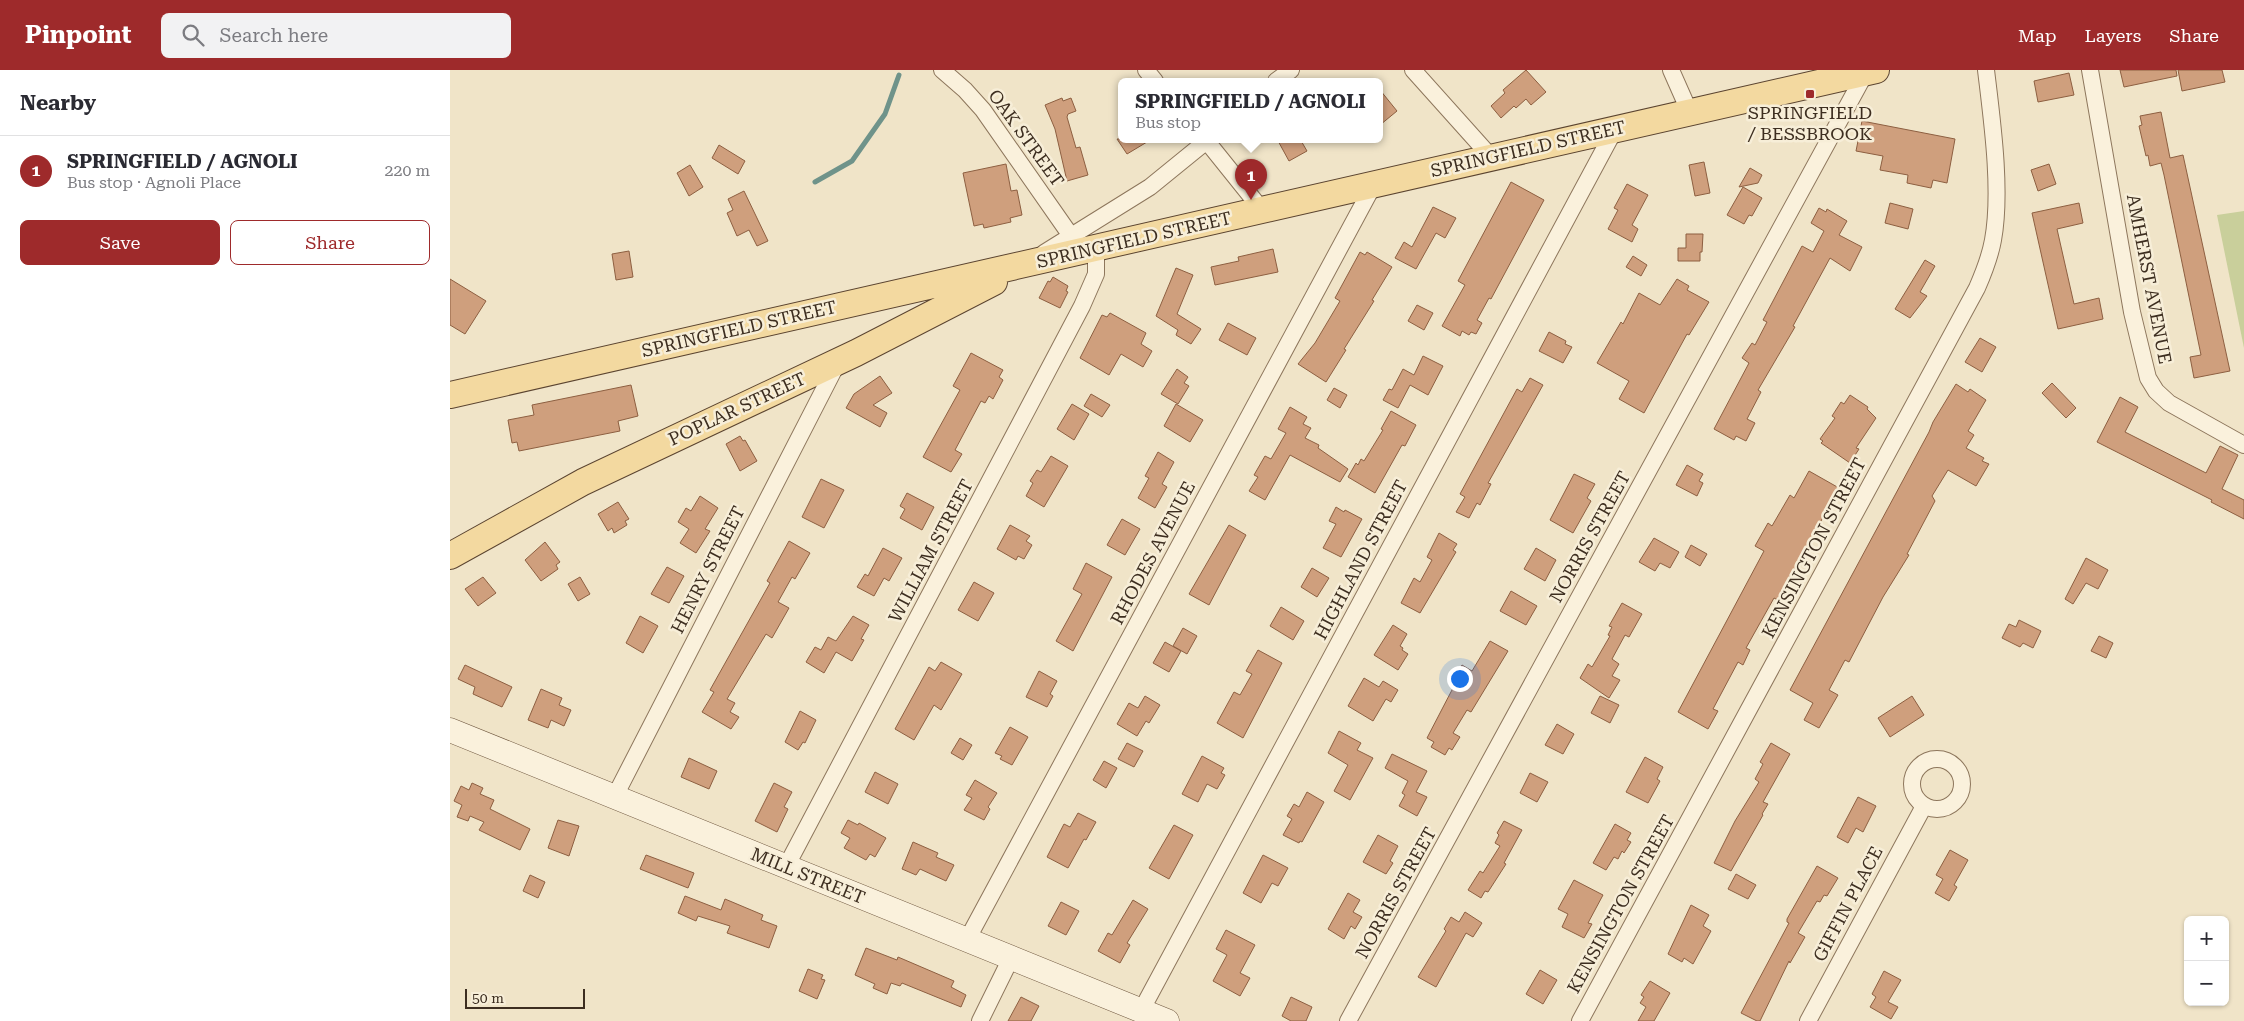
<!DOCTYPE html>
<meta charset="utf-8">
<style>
:root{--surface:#fff;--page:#f2f2f3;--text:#2b2b33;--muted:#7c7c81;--line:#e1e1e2;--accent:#9e2a2b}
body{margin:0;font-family:"Roboto Serif",serif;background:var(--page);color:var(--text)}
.controls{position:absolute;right:15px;bottom:15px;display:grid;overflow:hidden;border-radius:8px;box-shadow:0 1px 4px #0004}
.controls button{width:45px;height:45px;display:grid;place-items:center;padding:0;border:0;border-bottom:1px solid var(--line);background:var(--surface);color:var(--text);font:25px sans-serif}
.scale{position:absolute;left:15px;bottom:12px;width:120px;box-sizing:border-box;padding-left:5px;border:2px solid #3d2e20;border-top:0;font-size:14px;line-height:18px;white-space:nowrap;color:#3d2e20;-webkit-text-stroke:4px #f7eed8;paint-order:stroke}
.you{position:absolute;left:1009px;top:608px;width:18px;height:18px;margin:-12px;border:4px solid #fff;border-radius:50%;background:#1a73e8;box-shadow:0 0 0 8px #1a73e833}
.badge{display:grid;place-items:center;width:32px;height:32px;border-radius:50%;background:var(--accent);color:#fff;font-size:16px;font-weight:700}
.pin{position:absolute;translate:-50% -41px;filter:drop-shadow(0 1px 2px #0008)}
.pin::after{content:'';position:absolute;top:26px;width:18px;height:15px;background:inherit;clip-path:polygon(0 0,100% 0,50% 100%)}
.popup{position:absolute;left:668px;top:8px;width:265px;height:65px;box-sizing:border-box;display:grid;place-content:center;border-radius:8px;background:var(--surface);filter:drop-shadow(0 1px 4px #0005);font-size:16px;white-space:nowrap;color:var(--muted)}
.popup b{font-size:19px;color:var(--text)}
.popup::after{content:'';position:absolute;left:50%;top:100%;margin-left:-10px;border:10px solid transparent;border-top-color:var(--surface)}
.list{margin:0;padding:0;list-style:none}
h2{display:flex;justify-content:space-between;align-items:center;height:65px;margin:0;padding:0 20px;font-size:21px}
h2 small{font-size:16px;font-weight:400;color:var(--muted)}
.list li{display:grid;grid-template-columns:32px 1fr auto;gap:15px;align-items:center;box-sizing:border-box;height:70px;padding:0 20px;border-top:1px solid var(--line)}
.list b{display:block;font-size:19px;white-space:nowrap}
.list p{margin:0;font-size:16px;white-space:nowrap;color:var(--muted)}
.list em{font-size:16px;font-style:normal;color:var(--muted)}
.actions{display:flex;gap:10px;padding:15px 20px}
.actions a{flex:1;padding:11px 0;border:1px solid var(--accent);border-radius:8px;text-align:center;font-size:18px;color:var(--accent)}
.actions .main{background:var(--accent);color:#fff}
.icon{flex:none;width:28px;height:28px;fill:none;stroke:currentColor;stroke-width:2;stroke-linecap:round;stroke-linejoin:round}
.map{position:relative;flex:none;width:1794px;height:951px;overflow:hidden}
header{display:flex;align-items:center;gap:30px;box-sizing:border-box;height:70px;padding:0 25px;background:var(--accent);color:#fff}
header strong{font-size:24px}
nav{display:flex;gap:28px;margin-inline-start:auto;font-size:18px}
.search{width:350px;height:45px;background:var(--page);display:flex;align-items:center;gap:12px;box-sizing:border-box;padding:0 18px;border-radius:8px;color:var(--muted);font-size:19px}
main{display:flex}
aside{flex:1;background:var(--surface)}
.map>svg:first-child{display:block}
.green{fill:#c9cf9b}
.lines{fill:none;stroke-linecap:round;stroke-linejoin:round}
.stream{stroke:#6f938a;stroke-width:5}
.building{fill:#cf9f7d;stroke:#8d5f41}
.street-casing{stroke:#8d765c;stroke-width:18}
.secondary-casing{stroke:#6f573f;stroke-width:25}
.primary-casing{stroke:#5b4430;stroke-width:28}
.street{stroke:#faf1dc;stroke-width:16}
.secondary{stroke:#faf1dc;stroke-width:24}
.primary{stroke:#f3d9a0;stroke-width:26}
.poi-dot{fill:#9e2a2b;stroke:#f7eed8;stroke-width:2}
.labels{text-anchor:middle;stroke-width:5;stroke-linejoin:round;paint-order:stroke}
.poi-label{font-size:18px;fill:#3d2e20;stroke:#f7eed8}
.street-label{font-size:18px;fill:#3d2e20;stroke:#f7eed8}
</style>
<header>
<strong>Pinpoint</strong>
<div class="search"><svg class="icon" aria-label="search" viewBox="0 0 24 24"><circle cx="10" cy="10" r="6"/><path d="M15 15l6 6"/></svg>Search here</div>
<nav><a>Map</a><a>Layers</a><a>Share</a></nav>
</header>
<main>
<aside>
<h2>Nearby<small></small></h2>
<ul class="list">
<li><span class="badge">1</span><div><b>SPRINGFIELD / AGNOLI</b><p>Bus stop · Agnoli Place</p></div><em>220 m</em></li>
</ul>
<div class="actions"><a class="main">Save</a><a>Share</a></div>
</aside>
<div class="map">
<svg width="1794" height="951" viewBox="0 0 1794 951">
<rect width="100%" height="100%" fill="#f0e4c8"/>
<!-- green -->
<path class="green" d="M1794 141V278L1767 145Z"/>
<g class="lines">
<!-- stream -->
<path class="stream" d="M365 112 402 91 435 44 449 5"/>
</g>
<!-- building -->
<path class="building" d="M1076 0 1096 22 1081 35 1076 29 1066 38 1064 36 1051 48 1041 36 1055 23 1053 20Z
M1670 0H1726L1727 6 1674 17Z
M1728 0H1772L1775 12 1732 21Z
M1619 3 1624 25 1588 32 1584 11Z
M930 20 947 41 930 55Z
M612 28 613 31 621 28 626 41 618 44 617 47 626 78 630 77 638 105 617 111 605 59 595 35Z
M1711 42 1720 88 1733 85 1780 301 1744 308 1740 287 1751 285 1714 105 1711 93 1700 96 1698 85 1696 86 1689 56 1692 55 1690 46Z
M1412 51 1505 69 1497 113 1483 110 1481 118 1457 113 1458 105 1430 100 1433 86 1406 81Z
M667 69H702L677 84Z
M827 69H850L857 81 839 91Z
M269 75 295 91 288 104 262 88Z
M1254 92 1260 123 1245 126 1239 95Z
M556 94 561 121 567 120 572 145 560 148 561 152 534 158 533 154 524 156 513 103Z
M1599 94 1606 114 1588 121 1581 100Z
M240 95 253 117 239 126 227 103Z
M1300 98 1312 105 1308 113 1289 117Z
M1061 112 1094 130 1041 229 1039 228 1027 250 1032 253 1026 264 1021 262 1019 265 1012 261 1010 266 992 256 1015 215 1008 211Z
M1177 114 1198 125 1182 155 1188 159 1182 172 1158 159 1168 140 1164 138Z
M1293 117 1312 128 1302 146 1299 145 1294 154 1277 145Z
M294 121 318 171 307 176 299 160 287 166 277 143 283 140 278 129Z
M1440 133 1463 139 1458 159 1435 153Z
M1629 133 1633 153 1607 159 1624 234 1649 228 1653 249 1608 259 1582 143Z
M983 137 1006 148 995 168 986 163 966 199 945 188 954 172 962 177Z
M1369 138 1376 142 1377 139 1397 151 1389 165 1412 177 1400 201 1380 188 1343 256 1345 257 1308 320 1311 322 1297 349 1305 353 1296 371 1286 366 1284 370 1264 359 1299 293 1292 288 1302 273 1305 275 1317 252 1313 250 1352 176 1363 182 1374 161 1361 153Z
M1236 164H1253L1252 182H1250V191H1228V178H1236Z
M823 179 828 202 765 215 761 197 789 191 788 187Z
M179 181 183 207 166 210 162 184Z
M910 182 915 185 917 182 942 197 922 230 924 231 894 279 896 280 876 312 848 294 865 273 890 231 885 228Z
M1183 186 1197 195 1191 206 1176 197Z
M1475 190 1485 196 1470 222 1477 226 1460 248 1445 239Z
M726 198 743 205 727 244 751 259 741 274 726 265 728 260 706 246Z
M603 207 618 216 616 221 618 222 610 238 589 228 598 211 600 212Z
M0 209 36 231 15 264 0 255Z
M1227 209 1239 216 1237 220 1259 232 1239 265 1237 264 1194 343 1169 329 1179 311 1147 293 1171 252 1173 254 1189 223 1210 235Z
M967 235 983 243 974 260 958 251Z
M660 243 696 263 691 274 702 281 693 297 671 284 659 305 630 288 652 245 657 247Z
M778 253 806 268 797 285 769 270Z
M1099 262 1116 271 1115 274 1122 277 1113 293 1089 281Z
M1530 268 1546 277 1532 302 1515 292Z
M521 283 553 300 549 307 553 310 543 329 539 326 535 333 531 331 505 380 512 384 501 402 473 387 510 320 503 316Z
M973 286 993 296 978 325 960 315 948 338 933 330 939 319 942 320 953 299 964 305Z
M727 299 738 307 734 313 739 316 728 334 711 324Z
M430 306 442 323 423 335 437 343 430 357 396 338 404 324Z
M1080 308 1093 315 1038 413 1041 414 1030 435 1027 433 1019 448 1006 442 1015 427 1010 424 1067 319 1072 322Z
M1602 313 1626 338 1616 348 1592 323Z
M1506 314 1518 322 1520 319 1536 330 1518 361 1524 365 1516 378 1534 388 1532 391 1539 394 1526 416 1498 400 1482 426 1485 431 1457 484 1459 485 1433 527 1399 592 1395 590 1379 620 1388 625 1369 658 1354 650 1363 633 1340 620 1479 362 1483 352Z
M181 315 188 346 168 351 170 361 69 381 67 372 62 373 58 350 84 345 82 335Z
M884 318 897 325 890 338 877 330Z
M641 324 660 335 652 347 634 336Z
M1400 325 1418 337 1417 339 1426 348 1406 378 1409 379 1400 393 1371 373 1373 371 1370 369 1385 348 1382 346 1391 332 1394 334Z
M1670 327 1688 337 1675 362 1756 403 1770 376 1788 385 1772 419 1794 430V449L1761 432 1762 430 1647 372Z
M622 334 639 344 624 370 607 359Z
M726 334 753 350 740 372 714 356Z
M840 337 857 347 853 354 861 358 855 368 869 375 868 378 898 399 890 412 840 385 815 430 799 421 808 407 804 405 815 386 821 389 836 363 828 359Z
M941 341 966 355 955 376 952 375 925 423 898 407 906 393 908 395 911 389 914 391 933 360 931 359Z
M290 366 293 371 295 370 307 391 290 401 276 374Z
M708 382 724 392 712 414 717 417 705 438 688 428 699 408 695 406Z
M601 386 618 396 594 437 576 426 583 413 580 411 587 400 591 402Z
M1237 395 1253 404 1249 411 1253 413 1247 426 1226 415Z
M1359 401 1389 418 1328 530 1324 528 1296 578 1300 580 1293 595 1288 592 1263 639 1268 641 1258 659 1228 642 1314 481 1305 476 1318 453 1322 456 1340 425 1344 428Z
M1124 404 1145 414 1137 428 1141 431 1123 463 1100 450Z
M371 409 394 420 374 458 352 447Z
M457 423 484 437 472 460 450 448 455 439 450 436Z
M250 426 268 438 255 459 260 461 246 483 230 473 239 459 228 452 236 438 241 441Z
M168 432 179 449 175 451 177 455 164 463 162 458 158 461 148 444Z
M886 437 894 442 895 440 912 449 891 487 873 478 886 454 879 451Z
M672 449 690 459 675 485 657 475Z
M560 455 580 466 576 471 582 475 574 489 568 486 566 490 547 479Z
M779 455 796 465 759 535 739 524Z
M989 463 1007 474 1003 480 1006 482 970 543 951 533 964 508 970 512 982 490 977 487Z
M1204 468 1229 482 1220 498 1210 493 1205 501 1189 492Z
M339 471 360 483 345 509 342 507 328 532 339 538 322 568 316 564 277 629 285 633 280 642 289 647 281 659 252 642 264 622 260 620 320 513 317 511Z
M95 472 110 492 106 495 108 499 91 511 75 490Z
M1241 475 1257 484 1250 496 1235 487Z
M433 478 452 488 439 511 434 508 424 526 407 517 415 504 418 506Z
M1086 478 1106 490 1095 511 1074 499Z
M1636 488 1658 500 1648 519 1636 513 1623 534 1615 529Z
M636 493 662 507 623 581 606 571 632 524 623 519Z
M217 497 234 506 219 533 201 524Z
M862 498 879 508 867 527 851 517Z
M33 507 46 523 28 536 15 519Z
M130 507 140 524 128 531 118 514Z
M524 512 544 523 528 551 508 540Z
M1061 521 1087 536 1076 555 1050 541Z
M1172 533 1192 544 1179 567 1175 565 1162 589 1169 594 1162 606 1170 610 1159 628 1130 608 1138 594 1142 597 1160 566 1158 565 1162 557 1159 556Z
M831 537 854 551 843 570 820 556Z
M190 546 208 556 193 583 176 573Z
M403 546 419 555 411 569 414 570 402 591 386 582 374 603 356 592 365 577 371 580 378 567 386 571Z
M1569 550 1591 561 1583 578 1573 573 1570 577 1552 568 1559 554 1566 557Z
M943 555 957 564 950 576 953 578 952 580 958 584 948 600 924 585Z
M733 558 747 566 737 584 723 576Z
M1649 566 1663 573 1656 588 1641 581Z
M1040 571 1058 581 1021 642 1017 640 1003 663 1010 667 1002 680 999 678 995 685 981 677 984 672 977 668 1003 618 999 615 1012 595 1022 601Z
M715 572 731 581 719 602 703 593Z
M808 580 832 593 793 668 767 653 784 622 790 625 802 604 796 601Z
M491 592 512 604 491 640 484 635 464 670 445 659 479 597 485 601Z
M15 595 62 617 52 637 23 624 25 617 8 609Z
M589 601 607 611 600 624 603 626 597 637 576 627Z
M914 608 929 617 933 611 948 620 941 632 936 629 923 651 898 636Z
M91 619 112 628 109 635 121 640 114 656 101 650 98 658 78 650Z
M695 626 710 635 699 653 696 651 687 666 667 654 679 633 688 638Z
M1150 626 1169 635 1160 653 1141 643Z
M1462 626 1474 645 1440 667 1428 648Z
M350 641 366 650 355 673 353 672 348 680 335 672Z
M1107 654 1124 664 1113 684 1095 675Z
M560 657 578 667 562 695 550 689 552 686 545 683Z
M889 661 911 673 907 680 923 688 900 730 884 721 898 695 878 683Z
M510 668 522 675 513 690 501 683Z
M677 673 693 681 684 697 668 689Z
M1321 673 1340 684 1313 732 1318 734 1312 744 1313 745 1281 801 1264 793 1285 751 1309 712 1305 709 1313 694 1310 692Z
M942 684 977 701 966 722 977 727 967 746 949 736 955 725 952 723 958 711 935 698Z
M752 686 774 698 771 703 775 705 767 719 757 714 748 732 732 724Z
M1195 687 1213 697 1207 709 1210 711 1198 733 1176 722Z
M239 688 267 701 259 719 231 707Z
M654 691 667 698 656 718 643 710Z
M425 702 448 714 438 734 415 722Z
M1080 703 1098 712 1087 732 1070 723Z
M525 710 547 723 538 737 540 739 534 750 514 740 522 728 516 725Z
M22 713 33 718 30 724 44 730 40 739 80 759 70 780 29 760 34 752 20 746 18 751 7 747 12 735 4 731 11 716 19 720Z
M324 713 342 722 334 737 338 739 327 762 305 751Z
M857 722 874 732 852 772 850 771 849 773 833 765 842 749 837 746 844 734 849 737Z
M1408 727 1426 736 1413 762 1406 758 1398 773 1387 767Z
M628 743 646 752 636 770 634 769 618 798 597 787 614 754 620 757Z
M108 750 129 756 119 786 98 778Z
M398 750 408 755 409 753 436 768 425 787 420 784 416 790 394 778 400 768 391 763Z
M1054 751 1072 760 1054 793 1056 794 1038 822 1035 821 1031 828 1018 820 1030 801 1033 803 1050 776 1045 773 1049 765 1047 763Z
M1165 754 1181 763 1177 770 1181 772 1174 783 1172 781 1168 789 1164 787 1156 800 1143 793Z
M724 755 743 765 719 809 699 798Z
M928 765 948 776 940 791 943 793 936 804 913 792Z
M463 772 488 783 486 787 504 795 496 811 470 799 466 805 452 799Z
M1500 780 1518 790 1504 815 1507 817 1499 831 1485 823 1493 809 1486 805Z
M196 785 244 803 238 818 190 799Z
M813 785 838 798 828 816 822 813 811 833 793 823Z
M1367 796 1388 808 1377 826 1374 825 1370 832 1367 831 1348 863 1355 867 1340 893 1339 891 1310 951H1307L1291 943 1339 853 1337 852V849Z
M1286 804 1306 815 1298 829 1278 819Z
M80 805 95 812 88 828 73 821Z
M1124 810 1153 825 1138 853 1142 854 1134 868 1112 857 1118 844 1108 839Z
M898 823 910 830 903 842 912 847 905 859 901 856 894 869 878 859Z
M235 826 271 840 275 829 313 845 311 850 327 856 319 878 277 863 280 856 248 846 246 851 228 843Z
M683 830 698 839 677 873 680 875 670 893 648 881 658 863 662 865Z
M611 832 629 841 616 865 598 856Z
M1241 835 1259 845 1253 856 1261 861 1243 894 1234 888 1232 892 1218 884Z
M1015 842 1032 853 1023 867 1016 863 986 917 968 907 996 861 994 859 1001 847 1009 852Z
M776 860 805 875 790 903 800 908 790 926 763 911 777 885 766 879Z
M416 878 447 890 448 887 504 911 501 917 516 925 511 937 452 913 450 916 441 913 437 924 423 918 425 914 405 905Z
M358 899 373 905 371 909 375 910 367 929 349 921Z
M1090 900 1107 910 1093 934 1076 924Z
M1434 901 1451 910 1438 932 1448 937 1441 949 1420 937 1426 927 1422 924Z
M1200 911 1220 923 1204 951H1188L1196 937 1190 933 1194 927 1191 925Z
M571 927 589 936 581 951H558Z
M841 927 862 937 856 951H841L832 946Z"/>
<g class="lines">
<!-- street casing -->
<g class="street-casing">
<path id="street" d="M492 0 515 20 533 40 621 166
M696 0 705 11
M963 0 1041 87
M1221 0 1240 43
M1640 0 1682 242 1698 308 1706 321 1719 333 1794 375
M826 11 841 0
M755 69 812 140
M594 183 700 117 759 69
M1462 714a25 25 0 1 1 50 0a25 25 0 1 1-50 0Z
M164 728 388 292
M336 797 632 236 646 204V179
M517 870 924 114
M691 941 1165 59
M530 951 561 888
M898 951 1416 2
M1130 951 1527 218C1534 202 1540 187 1543 170 1552 121 1542 50 1536 0
M1358 951 1474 736"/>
</g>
<!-- secondary casing -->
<g class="secondary-casing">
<path id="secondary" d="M0 660 717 951"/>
</g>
<!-- primary casing -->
<g class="primary-casing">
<path id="primary" d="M0 325 1426 0
M0 486 133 412 406 283 544 212"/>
</g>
<!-- street -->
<use href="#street" class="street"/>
<!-- secondary -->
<use href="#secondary" class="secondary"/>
<!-- primary -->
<use href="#primary" class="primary"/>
</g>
<!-- markers -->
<rect class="poi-dot" x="1355" y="19" width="10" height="10" rx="2.5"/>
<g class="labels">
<!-- poi labels -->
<g class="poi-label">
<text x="1360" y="49">SPRINGFIELD<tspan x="1360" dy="21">/ BESSBROOK</tspan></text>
</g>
<!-- street labels -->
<g class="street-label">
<text transform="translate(576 68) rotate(54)" y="6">OAK STREET</text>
<text transform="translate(1078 79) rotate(-13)" y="6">SPRINGFIELD STREET</text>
<text transform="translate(684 170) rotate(-13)" y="6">SPRINGFIELD STREET</text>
<text transform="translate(1699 209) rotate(79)" y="6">AMHERST AVENUE</text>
<text transform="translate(289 259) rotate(-13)" y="6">SPRINGFIELD STREET</text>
<text transform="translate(287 339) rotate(-25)" y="6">POPLAR STREET</text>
<text transform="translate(1140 467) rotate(-61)" y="6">NORRIS STREET</text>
<text transform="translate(1364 478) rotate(-62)" y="6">KENSINGTON STREET</text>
<text transform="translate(481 481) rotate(-62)" y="6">WILLIAM STREET</text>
<text transform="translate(703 483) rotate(-62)" y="6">RHODES AVENUE</text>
<text transform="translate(911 490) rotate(-62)" y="6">HIGHLAND STREET</text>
<text transform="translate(258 500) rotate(-63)" y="6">HENRY STREET</text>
<text transform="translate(358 806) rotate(22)" y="6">MILL STREET</text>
<text transform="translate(946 823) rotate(-61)" y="6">NORRIS STREET</text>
<text transform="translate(1171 834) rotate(-61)" y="6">KENSINGTON STREET</text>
<text transform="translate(1398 834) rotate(-62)" y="6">GIFFIN PLACE</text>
</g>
</g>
</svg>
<div class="controls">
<button>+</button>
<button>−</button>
</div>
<div class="scale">50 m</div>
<div class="you"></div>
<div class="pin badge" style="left:801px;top:130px">1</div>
<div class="popup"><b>SPRINGFIELD / AGNOLI</b>Bus stop</div>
</div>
</main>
